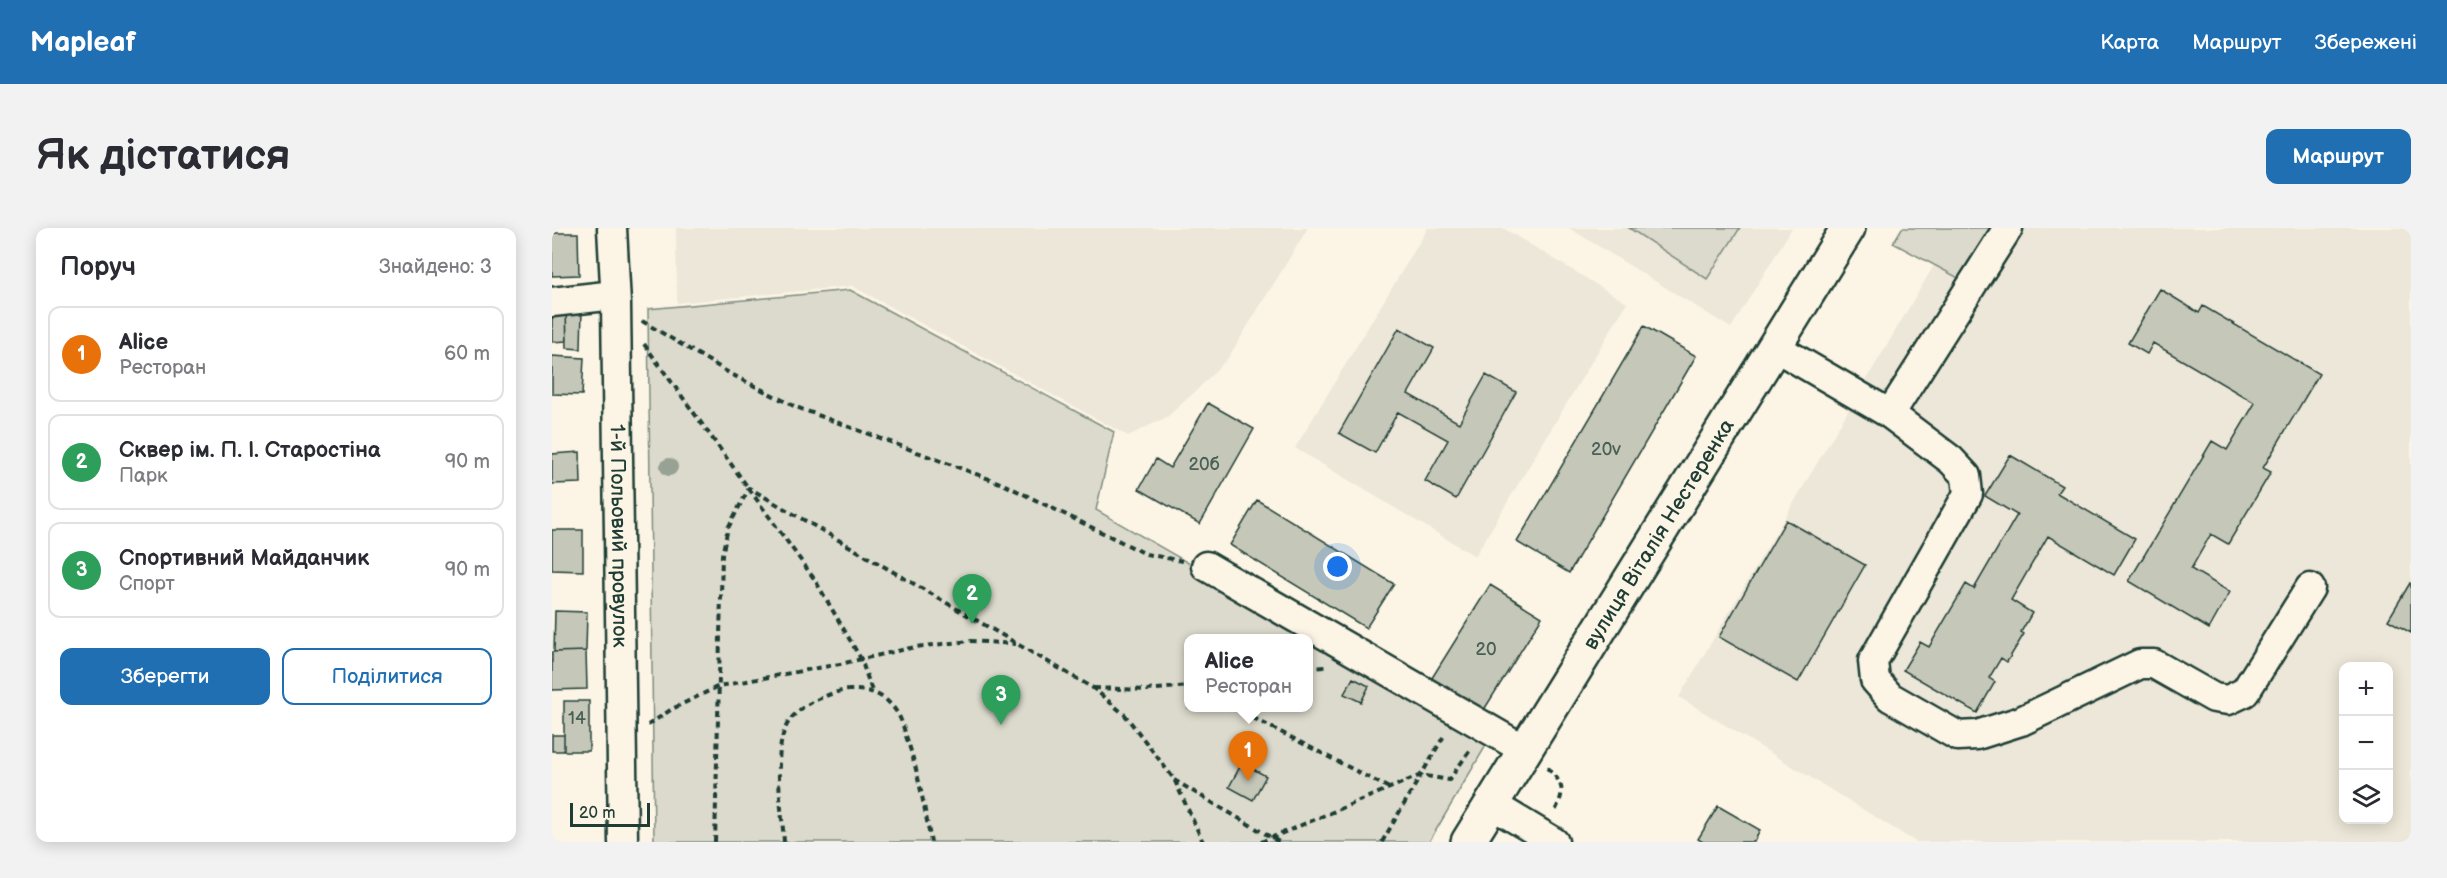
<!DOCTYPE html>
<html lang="uk">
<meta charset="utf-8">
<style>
:root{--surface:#fff;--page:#f2f2f3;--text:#2b2b33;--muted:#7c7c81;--line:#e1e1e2;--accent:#1f6fb2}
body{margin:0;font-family:"Balsamiq Sans",sans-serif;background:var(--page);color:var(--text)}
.controls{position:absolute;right:18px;bottom:18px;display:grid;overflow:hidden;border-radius:12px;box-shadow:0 3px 15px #0003}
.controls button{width:54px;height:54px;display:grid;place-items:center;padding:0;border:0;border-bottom:2px solid var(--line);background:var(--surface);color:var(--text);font:30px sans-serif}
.scale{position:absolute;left:18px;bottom:15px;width:80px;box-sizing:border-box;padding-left:6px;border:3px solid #1f3d34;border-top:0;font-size:16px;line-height:21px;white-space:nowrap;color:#1f3d34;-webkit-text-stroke:4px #fcf5e5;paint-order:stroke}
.you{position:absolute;left:786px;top:339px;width:21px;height:21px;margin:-15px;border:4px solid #fff;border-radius:50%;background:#1a73e8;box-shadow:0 0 0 9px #1a73e833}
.badge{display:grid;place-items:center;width:39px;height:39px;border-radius:50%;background:var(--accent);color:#fff;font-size:20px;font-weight:700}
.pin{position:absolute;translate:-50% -50px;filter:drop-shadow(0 2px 3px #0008)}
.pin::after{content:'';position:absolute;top:32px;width:21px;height:18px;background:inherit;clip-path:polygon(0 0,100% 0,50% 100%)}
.popup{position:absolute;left:632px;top:406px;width:129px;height:78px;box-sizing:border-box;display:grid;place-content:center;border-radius:12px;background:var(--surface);filter:drop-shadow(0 2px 4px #0005);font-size:20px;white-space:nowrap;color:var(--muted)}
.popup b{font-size:22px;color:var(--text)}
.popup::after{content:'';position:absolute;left:50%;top:100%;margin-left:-12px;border:12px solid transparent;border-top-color:var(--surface)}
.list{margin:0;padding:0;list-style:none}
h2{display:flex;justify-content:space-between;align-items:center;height:78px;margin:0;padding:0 24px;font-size:26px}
h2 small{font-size:20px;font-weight:400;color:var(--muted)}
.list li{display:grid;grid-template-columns:39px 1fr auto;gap:18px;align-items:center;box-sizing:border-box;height:96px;margin:0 12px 12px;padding:0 12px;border:2px solid var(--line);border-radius:12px}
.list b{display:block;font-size:22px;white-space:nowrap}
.list p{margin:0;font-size:20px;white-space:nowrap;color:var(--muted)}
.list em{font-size:20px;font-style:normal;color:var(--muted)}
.actions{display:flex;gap:12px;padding:18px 24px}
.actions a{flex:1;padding:14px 0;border:2px solid var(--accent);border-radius:12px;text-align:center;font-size:21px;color:var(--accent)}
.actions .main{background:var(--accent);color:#fff}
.icon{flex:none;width:33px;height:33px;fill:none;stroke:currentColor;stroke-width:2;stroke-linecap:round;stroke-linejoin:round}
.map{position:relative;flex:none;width:1859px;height:614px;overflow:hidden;border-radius:12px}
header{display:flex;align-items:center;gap:36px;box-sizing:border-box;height:84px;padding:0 30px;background:var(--accent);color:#fff}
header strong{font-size:28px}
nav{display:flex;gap:33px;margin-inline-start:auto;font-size:21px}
.intro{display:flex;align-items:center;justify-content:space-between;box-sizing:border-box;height:144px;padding:0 36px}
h1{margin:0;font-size:42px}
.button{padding:15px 27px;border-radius:12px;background:var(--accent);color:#fff;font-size:21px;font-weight:700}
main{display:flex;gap:36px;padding:0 36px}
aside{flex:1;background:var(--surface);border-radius:12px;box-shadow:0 3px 15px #0003}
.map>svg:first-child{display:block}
.built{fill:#ece7d8;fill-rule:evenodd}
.green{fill:#dcdacc;stroke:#7e8c80;stroke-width:1.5;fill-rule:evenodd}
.building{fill:#c5c7b9;stroke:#1f3d34;stroke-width:1.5}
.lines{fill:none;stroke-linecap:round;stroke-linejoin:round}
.minor-casing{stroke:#1f3d34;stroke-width:33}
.major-casing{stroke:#1f3d34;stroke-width:38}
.path{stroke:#1f3d34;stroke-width:4;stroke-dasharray:6 4.5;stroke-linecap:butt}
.minor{stroke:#fcf5e5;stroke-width:28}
.major{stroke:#fcf5e5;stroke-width:33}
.tree{fill:#97a194}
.labels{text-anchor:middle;stroke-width:4.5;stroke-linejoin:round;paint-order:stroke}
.number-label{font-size:18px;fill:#486055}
.street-label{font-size:21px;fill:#1f3d34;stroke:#fcf5e5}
</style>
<header>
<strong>Mapleaf</strong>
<nav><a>Карта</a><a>Маршрут</a><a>Збережені</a></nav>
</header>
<div class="intro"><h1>Як дістатися</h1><a class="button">Маршрут</a></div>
<main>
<aside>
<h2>Поруч<small>Знайдено: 3</small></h2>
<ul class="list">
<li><span class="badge" style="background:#e8710a">1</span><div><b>Alice</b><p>Ресторан</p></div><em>60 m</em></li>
<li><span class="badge" style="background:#2e9e5b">2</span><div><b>Сквер ім. П. І. Старостіна</b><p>Парк</p></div><em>90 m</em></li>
<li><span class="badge" style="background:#2e9e5b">3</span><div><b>Спортивний Майданчик</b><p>Спорт</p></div><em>90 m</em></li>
</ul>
<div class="actions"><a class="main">Зберегти</a><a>Поділитися</a></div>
</aside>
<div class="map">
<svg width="1859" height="614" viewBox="0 0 1859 614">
<rect width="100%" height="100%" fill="#fcf5e5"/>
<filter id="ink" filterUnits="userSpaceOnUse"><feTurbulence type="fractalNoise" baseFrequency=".0167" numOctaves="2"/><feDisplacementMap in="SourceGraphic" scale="12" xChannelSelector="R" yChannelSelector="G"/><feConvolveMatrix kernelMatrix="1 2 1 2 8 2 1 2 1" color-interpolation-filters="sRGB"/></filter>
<g filter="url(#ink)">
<!-- built -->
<path class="built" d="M124 0H756L676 130 643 164 615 189 576 208 300 58 125 75Z
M876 0H951L1075 75 923 328 743 220Z
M1017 0H1240L1179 100Z
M1404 0H1859V614H1364L1127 469ZM1792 439H1836V592H1792Z"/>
<!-- green -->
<path class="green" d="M1077 0H1188L1155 51Z
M1350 0H1449L1412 53 1341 15Z
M298 62 562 204 544 282 939 509 877 614H102L96 81ZM636 410H756V480H636Z"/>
<!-- building -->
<path class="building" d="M0 5H26L27 47 0 48Z
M1608 61 1647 85 1651 78 1767 146 1711 240 1719 244 1676 316 1659 306 1639 341 1678 364 1657 401 1577 353 1660 213 1675 222 1703 175 1601 115 1595 126 1576 115Z
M30 81 29 121 15 120 14 83Z
M14 83 15 113 0 114V84Z
M1092 98 1144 128 1017 345 965 314Z
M847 100 882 120 856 166 907 195 934 147 964 164 904 271 873 253 896 212 846 184 823 225 787 205Z
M0 128 32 130 30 167 0 166Z
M656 175 702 201 648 296 587 261 604 231 618 240Z
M28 224 29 255 0 256V226Z
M1458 227 1510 258 1505 265 1583 311 1562 347 1496 308 1459 372 1480 385 1469 404 1472 406 1455 434 1449 430 1437 450 1443 454 1425 485 1351 442 1368 414 1377 419 1414 356 1422 361 1465 287 1433 268Z
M705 272 842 356 814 400 678 317Z
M1234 292 1313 337 1246 454 1167 409Z
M0 302H31V343L0 342Z
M1858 355 1859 356V405L1836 392Z
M938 357 990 389 930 485 878 453Z
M3 383 35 384 34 423 2 424Z
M34 423 35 461 0 462V424Z
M801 450 817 458 809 474 792 466Z
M12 473H37V523H12Z
M0 507H12V523H0Z
M690 535 714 548 701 572 677 559Z
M1166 578 1208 602 1202 614H1151L1146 611Z"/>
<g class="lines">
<!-- minor casing -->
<g class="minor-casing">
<g id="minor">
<path id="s1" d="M60 0 64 76 71 614"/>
<path d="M0 74 63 67"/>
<path d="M1223 119 1338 186 1399 232 1414 248 1416 266 1321 433 1323 452 1338 469 1406 508 1425 507 1469 493 1588 436H1602L1662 470 1676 472 1693 464 1758 360"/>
<path d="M1338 186 1456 0"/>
<path d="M654 338 973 522"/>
<path d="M939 576 1002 614"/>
</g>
</g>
<!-- major casing -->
<g class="major-casing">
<g id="major">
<path id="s2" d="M916 614 1296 0"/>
</g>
</g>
<!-- path -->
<path class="path" d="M90 93 179 146 244 179 451 256 594 326 630 333
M92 116 263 352 309 431 320 463
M756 440 773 439
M542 460 595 462 636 458
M682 480 837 560
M96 497 120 481 167 458 288 436 363 419 418 413 464 416
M995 540C1013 556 1013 564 1002 585
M622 552 727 614
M163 614 170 327 176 300 197 260 541 460 573 487 622 551 651 614
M232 614C230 582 221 531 233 501 238 488 250 479 262 473 273 468 284 463 297 462 319 461 334 467 346 486 350 493 352 501 354 508 366 542 372 578 379 614
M709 614 869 547 897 552 919 521
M830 614 893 506"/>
<!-- minor -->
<use href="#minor" class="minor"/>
<!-- major -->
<use href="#major" class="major"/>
</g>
<!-- trees -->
<circle class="tree" cx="117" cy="239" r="9"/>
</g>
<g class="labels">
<!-- number labels -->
<g class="number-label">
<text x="1054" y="227">20v</text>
<text x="652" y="242">20б</text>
<text x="934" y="427">20</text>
<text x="25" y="496">14</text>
</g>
<!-- street labels -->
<g class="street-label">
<text dy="7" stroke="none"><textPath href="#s1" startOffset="308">1-й Польовий провулок</textPath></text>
<text dy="7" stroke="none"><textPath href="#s2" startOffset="362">вулиця Віталія Нестеренка</textPath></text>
</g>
</g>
</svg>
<div class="controls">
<button>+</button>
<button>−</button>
<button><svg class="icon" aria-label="layers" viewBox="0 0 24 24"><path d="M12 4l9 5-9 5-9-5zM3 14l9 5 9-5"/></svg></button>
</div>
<div class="scale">20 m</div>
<div class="you"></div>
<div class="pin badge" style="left:696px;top:553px;background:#e8710a">1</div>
<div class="popup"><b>Alice</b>Ресторан</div>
<div class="pin badge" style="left:420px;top:396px;background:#2e9e5b">2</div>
<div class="pin badge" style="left:449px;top:497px;background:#2e9e5b">3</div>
</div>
</main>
